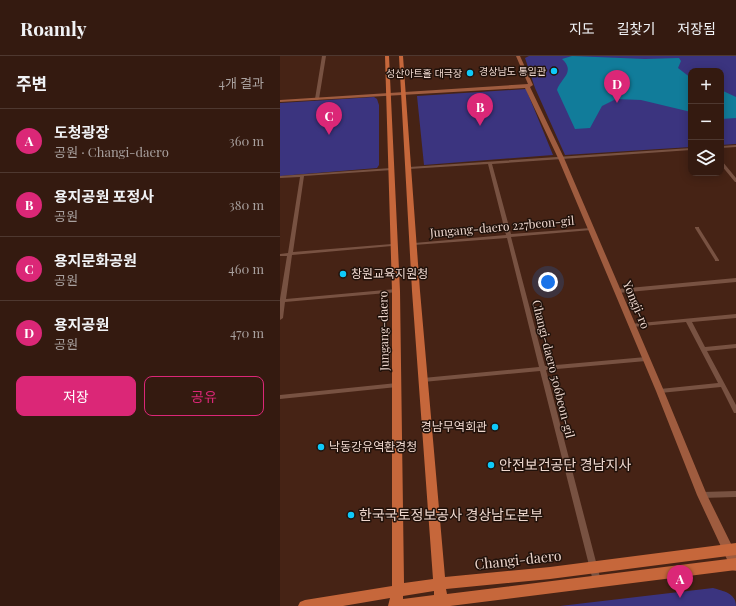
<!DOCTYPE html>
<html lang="ko">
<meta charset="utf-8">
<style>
:root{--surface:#341a10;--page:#3f271e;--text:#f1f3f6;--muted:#a9a19f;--line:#4e3830;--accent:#db2777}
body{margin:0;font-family:"Playfair Display","Noto Sans KR",serif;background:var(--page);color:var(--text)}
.controls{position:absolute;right:12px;top:12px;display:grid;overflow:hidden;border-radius:8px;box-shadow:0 2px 10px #0003}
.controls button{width:36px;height:36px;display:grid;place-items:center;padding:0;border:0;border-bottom:1px solid var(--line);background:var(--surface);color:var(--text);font:20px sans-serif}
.you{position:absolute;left:268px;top:226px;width:14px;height:14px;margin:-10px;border:3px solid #fff;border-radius:50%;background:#1a73e8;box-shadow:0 0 0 6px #1a73e833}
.badge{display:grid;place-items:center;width:26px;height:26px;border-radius:50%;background:var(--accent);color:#fff;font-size:13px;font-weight:700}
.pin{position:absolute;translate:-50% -33px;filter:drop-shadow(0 1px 2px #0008)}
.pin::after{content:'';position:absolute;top:21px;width:14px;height:12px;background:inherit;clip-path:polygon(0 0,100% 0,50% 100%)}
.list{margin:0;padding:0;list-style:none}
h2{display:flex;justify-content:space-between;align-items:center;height:52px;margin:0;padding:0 16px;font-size:17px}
h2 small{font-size:13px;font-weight:400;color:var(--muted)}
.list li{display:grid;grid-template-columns:26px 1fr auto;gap:12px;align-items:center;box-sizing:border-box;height:64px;padding:0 16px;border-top:1px solid var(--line)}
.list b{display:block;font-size:15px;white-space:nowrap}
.list p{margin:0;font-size:13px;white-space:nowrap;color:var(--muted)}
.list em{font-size:13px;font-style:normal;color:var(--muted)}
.actions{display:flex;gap:8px;padding:12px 16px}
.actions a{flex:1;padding:9px 0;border:1px solid var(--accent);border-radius:8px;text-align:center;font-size:14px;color:var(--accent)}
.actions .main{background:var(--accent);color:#fff}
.icon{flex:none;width:22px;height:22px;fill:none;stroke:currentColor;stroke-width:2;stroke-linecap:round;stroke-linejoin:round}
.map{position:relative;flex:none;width:456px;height:550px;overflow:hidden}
header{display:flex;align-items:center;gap:24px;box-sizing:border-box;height:56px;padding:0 20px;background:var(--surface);border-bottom:1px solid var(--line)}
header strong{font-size:19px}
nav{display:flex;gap:22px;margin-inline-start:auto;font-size:14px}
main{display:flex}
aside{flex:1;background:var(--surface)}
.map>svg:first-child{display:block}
.green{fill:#3b347f}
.water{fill:#117c9a}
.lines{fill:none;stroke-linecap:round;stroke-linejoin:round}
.minor{fill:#785242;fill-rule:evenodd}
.tertiary{fill:#785242;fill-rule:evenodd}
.secondary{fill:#9f5c3f;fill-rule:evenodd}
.primary{fill:#c6673b;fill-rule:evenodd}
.poi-dot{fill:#0ecafa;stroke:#21120b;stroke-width:1.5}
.labels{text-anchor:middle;stroke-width:3;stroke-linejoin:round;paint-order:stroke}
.far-poi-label{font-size:10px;fill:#eed7ce;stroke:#21120b;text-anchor:end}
.street-label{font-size:12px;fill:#eed7ce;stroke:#21120b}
.poi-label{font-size:12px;fill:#eed7ce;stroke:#21120b;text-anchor:start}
.near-poi-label{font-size:14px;fill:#eed7ce;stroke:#21120b;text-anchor:start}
.near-street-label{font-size:14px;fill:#eed7ce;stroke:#21120b}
</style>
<header>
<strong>Roamly</strong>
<nav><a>지도</a><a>길찾기</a><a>저장됨</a></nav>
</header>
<main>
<aside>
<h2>주변<small>4개 결과</small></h2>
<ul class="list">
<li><span class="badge">A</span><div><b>도청광장</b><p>공원 · Changi-daero</p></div><em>360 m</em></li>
<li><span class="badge">B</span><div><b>용지공원 포정사</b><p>공원</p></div><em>380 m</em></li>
<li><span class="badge">C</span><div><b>용지문화공원</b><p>공원</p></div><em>460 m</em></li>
<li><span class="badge">D</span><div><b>용지공원</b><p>공원</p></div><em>470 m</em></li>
</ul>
<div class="actions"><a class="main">저장</a><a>공유</a></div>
</aside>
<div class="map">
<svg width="456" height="550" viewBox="0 0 456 550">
<rect width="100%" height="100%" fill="#462315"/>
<!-- green -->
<path class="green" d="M249 0H456V88L441 89V15H411V91L285 99 255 32 245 2Z
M246 33 273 99 144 109 137 40Z
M94 41 97 43 99 49V109L97 112 0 120V47Z
M433 532C443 535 456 537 456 550H280Z"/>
<!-- water -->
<path class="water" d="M292 0 365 3 399 2 401 5 398 12 411 22V56L361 44 336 43 322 50 310 72 295 73 277 34C281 22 296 16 282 3Z
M441 34 456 41V62L441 63Z"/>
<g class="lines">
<!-- minor -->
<path class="minor" d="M42 0H46L39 43 37 44 35 43Z
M456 89V91L441 92V90Z
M411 92V94L212 108 231 178 311 172 313 173 311 174 231 181 265 310 366 301 369 303 366 305 266 314 321 525 320 528 317 529 314 528 313 525 260 315 143 326H141L140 324 141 322H143L259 311 227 182 134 189 132 188 134 187 226 179 208 108 129 113 127 112 129 111Z
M441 105H442L456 122V126H455L441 109Z
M111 112H112V114L24 120 13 196 112 188 114 189 112 190 12 199 6 243 116 233 119 235 118 236 5 246 3 262 0 264V243L7 200H0V198L8 197 20 121 0 122V120Z
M415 171H419V172L439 204V205H435V204L415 172Z
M456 258V262L412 266 425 291 456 288V292L427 295 456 349V357H454L441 331 380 337H378L377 335 378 333H380L438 327 406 266 352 271 350 270 349 269 350 268Z
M117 327H119L120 329 119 331H117L0 343V339Z
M456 435V441L422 442 420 441 419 439 420 437 422 436Z"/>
<!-- tertiary -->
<path class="tertiary" d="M456 222V226L338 237 335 235 338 233Z"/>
<!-- secondary -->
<path class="secondary" d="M236 0H240L253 29 250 31 284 102 384 335 427 439 456 498V515L452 514 417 439 376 335 278 102 245 32 0 46V44L248 28Z"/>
<!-- primary -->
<path class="primary" d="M105 0H109L120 235 124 527 153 523 132 235 119 0H123L140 235 165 521 270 511 456 487V499L270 523 166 533 167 538 456 502V514L170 550H108L110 542 63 550H18L20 546 25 544 112 530V235ZM154 535V539L123 543V540Z"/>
</g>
<!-- markers -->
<g class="poi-dot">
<circle cx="274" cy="15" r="4"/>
<circle cx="190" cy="17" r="4"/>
<circle cx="63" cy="218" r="4"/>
<circle cx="215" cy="371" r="4"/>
<circle cx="41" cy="391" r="4"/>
<circle cx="211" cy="409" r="4"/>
<circle cx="71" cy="459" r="4"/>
</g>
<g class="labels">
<!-- far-poi labels -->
<g class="far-poi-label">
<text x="266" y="19">경상남도 통일관</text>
<text x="182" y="21">성산아트홀 대극장</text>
</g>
<!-- street labels -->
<g class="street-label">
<text transform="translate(222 171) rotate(-5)" y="4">Jungang-daero 227beon-gil</text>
<text transform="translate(356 249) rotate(67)" y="4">Yongji-ro</text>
<text transform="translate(104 275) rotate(-91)" y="4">Jungang-daero</text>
<text transform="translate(273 313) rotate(76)" y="4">Changi-daero 506beon-gil</text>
</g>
<!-- poi labels -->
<g class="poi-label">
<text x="71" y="222">창원교육지원청</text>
<text x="207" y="375" text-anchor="end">경남무역회관</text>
<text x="49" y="395">낙동강유역환경청</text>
</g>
<!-- near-poi labels -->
<g class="near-poi-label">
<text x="219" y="414">안전보건공단 경남지사</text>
<text x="79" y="464">한국국토정보공사 경상남도본부</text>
</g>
<!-- near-street labels -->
<g class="near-street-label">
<text transform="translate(238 504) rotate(-6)" y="5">Changi-daero</text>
</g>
</g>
</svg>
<div class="controls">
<button>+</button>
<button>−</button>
<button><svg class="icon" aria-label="layers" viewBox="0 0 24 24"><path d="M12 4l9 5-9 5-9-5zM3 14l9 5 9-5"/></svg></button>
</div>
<div class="you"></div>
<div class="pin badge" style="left:400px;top:542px">A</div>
<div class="pin badge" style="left:200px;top:70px">B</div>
<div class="pin badge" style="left:49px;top:79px">C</div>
<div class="pin badge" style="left:337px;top:47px">D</div>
</div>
</main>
